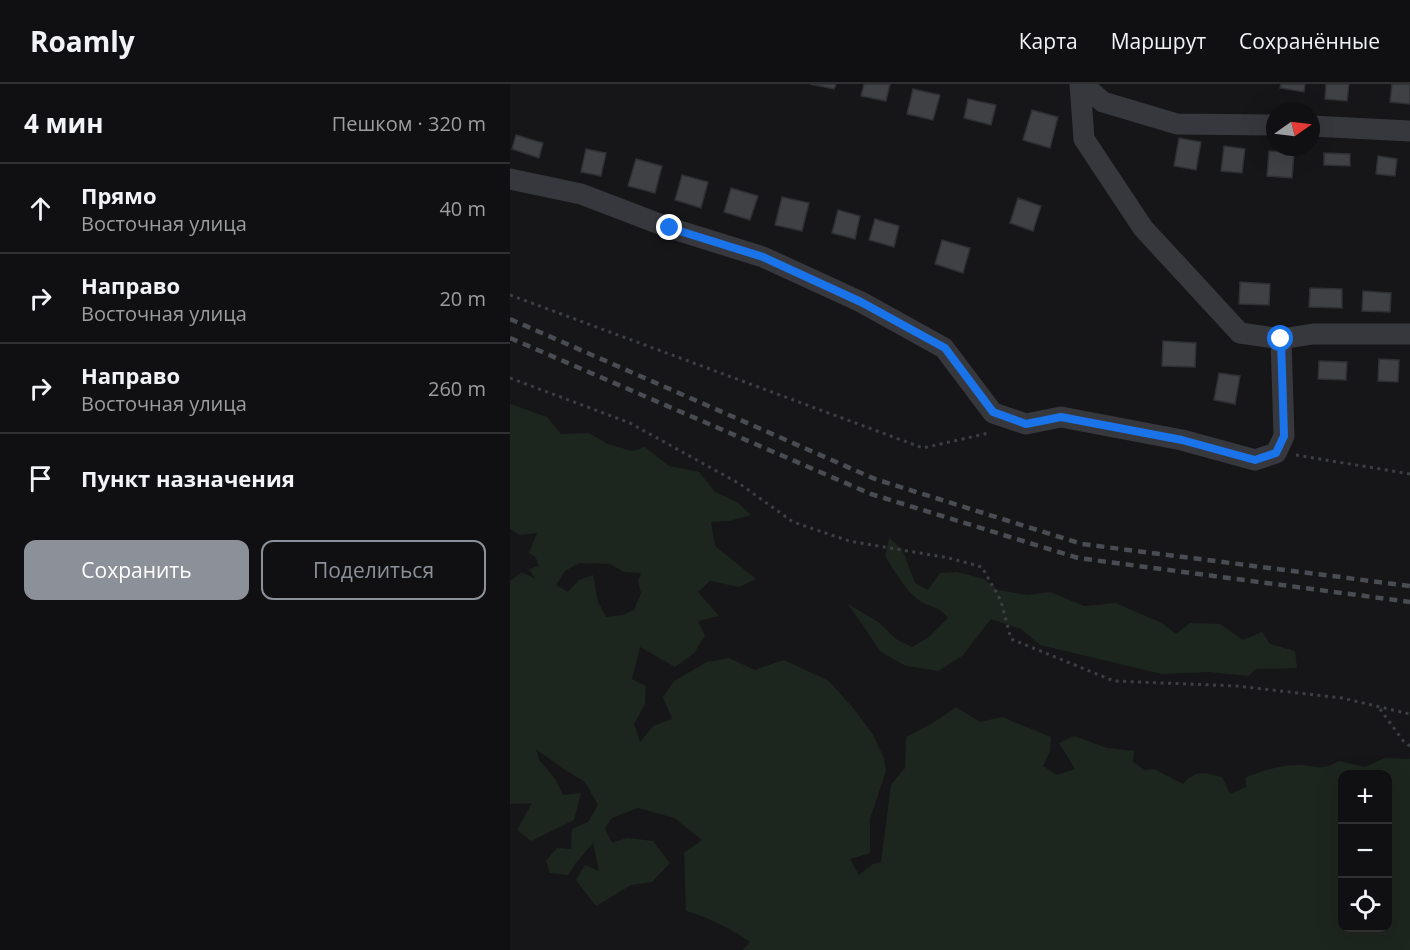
<!DOCTYPE html>
<html lang="ru">
<meta charset="utf-8">
<style>
:root{--surface:#101012;--page:#1e1e20;--text:#f1f3f6;--muted:#9c9d9f;--line:#303032;--accent:#8c9099}
body{margin:0;font-family:"Open Sans",sans-serif;background:var(--page);color:var(--text)}
.controls{position:absolute;right:18px;bottom:18px;display:grid;overflow:hidden;border-radius:12px;box-shadow:0 6px 24px #0002}
.controls button{width:54px;height:54px;display:grid;place-items:center;padding:0;border:0;border-bottom:2px solid var(--line);background:var(--surface);color:var(--text);font:30px sans-serif}
.compass{position:absolute;left:756px;top:18px;width:54px;height:54px;border-radius:50%;background:var(--surface);box-shadow:0 6px 24px #0002;rotate:76deg}
.stop{position:absolute;width:18px;height:18px;margin:-14px;border:4px solid #1a73e8;border-radius:50%;background:#fff}
.stop.end{background:#1a73e8;border-color:#fff;box-shadow:0 2px 6px #0008}
.list{margin:0;padding:0;list-style:none}
h2{display:flex;justify-content:space-between;align-items:center;height:78px;margin:0;padding:0 24px;font-size:26px}
h2 small{font-size:20px;font-weight:400;color:var(--muted)}
.list li{display:grid;grid-template-columns:39px 1fr auto;gap:18px;align-items:center;box-sizing:border-box;height:90px;padding:0 24px;border-top:2px solid var(--line)}
.list b{display:block;font-size:22px;white-space:nowrap}
.list p{margin:0;font-size:20px;white-space:nowrap;color:var(--muted)}
.list em{font-size:20px;font-style:normal;color:var(--muted)}
.actions{display:flex;gap:12px;padding:18px 24px}
.actions a{flex:1;padding:14px 0;border:2px solid var(--accent);border-radius:12px;text-align:center;font-size:21px;color:var(--accent)}
.actions .main{background:var(--accent);color:#fff}
.icon{flex:none;width:33px;height:33px;fill:none;stroke:currentColor;stroke-width:2;stroke-linecap:round;stroke-linejoin:round}
.map{position:relative;flex:none;width:900px;height:866px;overflow:hidden}
header{display:flex;align-items:center;gap:36px;box-sizing:border-box;height:84px;padding:0 30px;background:var(--surface);border-bottom:2px solid var(--line)}
header strong{font-size:28px}
nav{display:flex;gap:33px;margin-inline-start:auto;font-size:21px}
main{display:flex}
aside{flex:1;background:var(--surface)}
.map>svg:first-child{display:block}
.green{fill:#1d261e;fill-rule:evenodd}
.building{fill:#3f4145;stroke:#2f3034;stroke-width:1.5}
.lines{fill:none;stroke-linecap:round;stroke-linejoin:round}
.path{stroke:#3c3f44;stroke-width:3;stroke-dasharray:3 4.5;stroke-linecap:butt}
.street{stroke:#36383d;stroke-width:21}
.rail{stroke:#494c52;stroke-width:4.5;stroke-dasharray:8 6;stroke-linecap:butt}
.route{stroke:#1a73e8;stroke-width:8}
</style>
<header>
<strong>Roamly</strong>
<nav><a>Карта</a><a>Маршрут</a><a>Сохранённые</a></nav>
</header>
<main>
<aside>
<h2>4 мин<small>Пешком · 320 m</small></h2>
<ul class="list">
<li><svg class="icon" aria-label="ahead" viewBox="0 0 24 24"><path d="M12 20V5M6 11l6-6 6 6"/></svg><div><b>Прямо</b><p>Восточная улица</p></div><em>40 m</em></li>
<li><svg class="icon" aria-label="right" viewBox="0 0 24 24"><path d="M7 20v-9h11M14 6l5 5-5 5"/></svg><div><b>Направо</b><p>Восточная улица</p></div><em>20 m</em></li>
<li><svg class="icon" aria-label="right" viewBox="0 0 24 24"><path d="M7 20v-9h11M14 6l5 5-5 5"/></svg><div><b>Направо</b><p>Восточная улица</p></div><em>260 m</em></li>
<li><svg class="icon" aria-label="arrive" viewBox="0 0 24 24"><path d="M6 21V4h12l-3 4 3 4H6"/></svg><div><b>Пункт назначения</b></div></li>
</ul>
<div class="actions"><a class="main">Сохранить</a><a>Поделиться</a></div>
</aside>
<div class="map">
<svg width="900" height="866" viewBox="0 0 900 866">
<rect width="100%" height="100%" fill="#161618"/>
<!-- green -->
<path class="green" d="M0 320 37 333 51 350 79 349 98 360 122 367 135 363 159 382 189 388 205 408 227 418 241 431 219 437 201 438 205 462 246 495 229 503 200 497 188 508 209 532 188 537 195 552 184 569 165 583 130 563 122 595 136 602 135 620 124 640 130 658 143 642 162 635 153 613 164 597 197 578 219 574 245 586 274 576 319 597 344 625 363 651 374 674 376 687 360 735V769L340 775 349 791 363 780 371 778 381 701 395 684 396 653 423 639 446 623 470 638 492 633 541 653 540 667 533 682 547 691 565 685 549 659 564 652 597 664 624 667 623 678 635 686 644 685 673 700C687 685 694 689 712 693L720 710 736 703V693C753 687 769 681 788 681 810 681 806 689 829 677L855 683 875 674 900 675V866H233L240 858C220 844 200 834 176 827L174 769 192 756 164 734 128 724 102 734 95 744 102 759 117 754 143 757 160 779 142 798 121 801 86 822 66 796 75 781 89 787 83 759 65 780 58 791 40 789 36 777 47 764 61 765 62 745 78 738 88 721 75 698 52 684 26 665 29 676 46 696 53 711 71 709 64 736 21 757 7 746 22 719 0 720V497L12 488 25 495 19 485 29 482 26 474 19 469 27 449 10 451 0 445ZM69 479 100 480 114 488 131 489 128 497 131 509 124 526 113 531 96 533 88 518 83 491 69 496 58 508 46 501 55 487ZM878 690V844H832V690Z
M379 454 392 465 405 499 418 506 430 489 447 488 474 495 488 506 517 511 540 508 574 522 605 519 652 539 666 550 680 539 710 540 733 556 752 548 760 560 785 567 787 584 746 585 738 592 699 588 652 590 530 561 511 545 481 535 452 572 428 587 396 582 371 568 338 520 368 538 386 555 402 563 419 553 438 534C431 522 416 523 406 514 393 503 384 486 375 472Z"/>
<!-- building -->
<path class="building" d="M300 0H326L324 5Z
M354 0H380L376 17 351 12Z
M771 0H795L794 8 770 4Z
M816 0H839L837 17 815 15Z
M882 0H900V20L880 18Z
M403 5 430 11 423 36 397 30Z
M458 15 486 21 481 41 454 34Z
M522 26 548 33 540 64 513 56Z
M6 51 33 59 29 74 2 65Z
M669 54 691 58 686 86 664 82Z
M714 62 735 65 732 89 711 87Z
M76 65 96 69 91 92 71 88Z
M759 67 784 69 782 94 757 92Z
M814 69 840 70V82L814 81Z
M868 72 887 75 885 92 866 90Z
M126 75 152 82 145 109 118 102Z
M172 91 198 98 191 124 165 116Z
M221 104 248 112 240 136 214 128Z
M272 113 299 119 292 147 265 141Z
M508 114 531 122 523 147 500 139Z
M328 126 350 132 345 155 322 149Z
M365 135 389 142 384 163 359 156Z
M432 156 460 164 453 189 425 180Z
M730 198 760 200 759 221 729 220Z
M800 204 832 205V224L799 223Z
M853 207 881 209 880 228 852 227Z
M653 257 686 259 685 283 652 282Z
M869 275 889 276 888 298 868 297Z
M809 277 837 278 836 296 808 295Z
M709 289 730 292 725 320 704 316Z"/>
<g class="lines">
<!-- path -->
<path class="path" d="M0 211 413 364 479 349
M0 294 120 339 230 400 283 438 339 457 439 474 472 483 491 517 501 555 604 597 727 602 832 614 900 630
M786 371 900 390
M870 625 894 658 900 662"/>
<!-- street -->
<path class="street" d="M570 0 574 55 633 144 730 249 771 255
M572 0 593 18 667 40 765 41
M801 42 900 47
M0 95 71 110 160 144 253 173 351 218 434 264 483 329 516 340 551 333 672 356 745 376 766 369 774 352 771 255 803 250H900"/>
<!-- rail -->
<path class="rail" d="M0 235 365 395 572 460 900 502
M0 254 361 410 568 474 900 518"/>
</g>
<g class="lines">
<!-- route -->
<path class="route" d="M160 144 253 173 351 218 435 264 483 328 516 340 551 333 672 356 745 376 766 369 774 352 771 255"/>
</g>
</svg>
<div class="controls">
<button>+</button>
<button>−</button>
<button><svg class="icon" aria-label="locate" viewBox="0 0 24 24"><circle cx="12" cy="12" r="6"/><path d="M12 2v4M12 18v4M2 12h4M18 12h4"/></svg></button>
</div>
<svg class="compass" viewBox="-18 -18 36 36"><path d="M0-13l5 13h-10z" fill="#e53935"/><path d="M0 13l5-13h-10z" fill="#9c9d9f"/></svg>
<div class="stop" style="left:771px;top:255px"></div>
<div class="stop end" style="left:160px;top:144px"></div>
</div>
</main>
